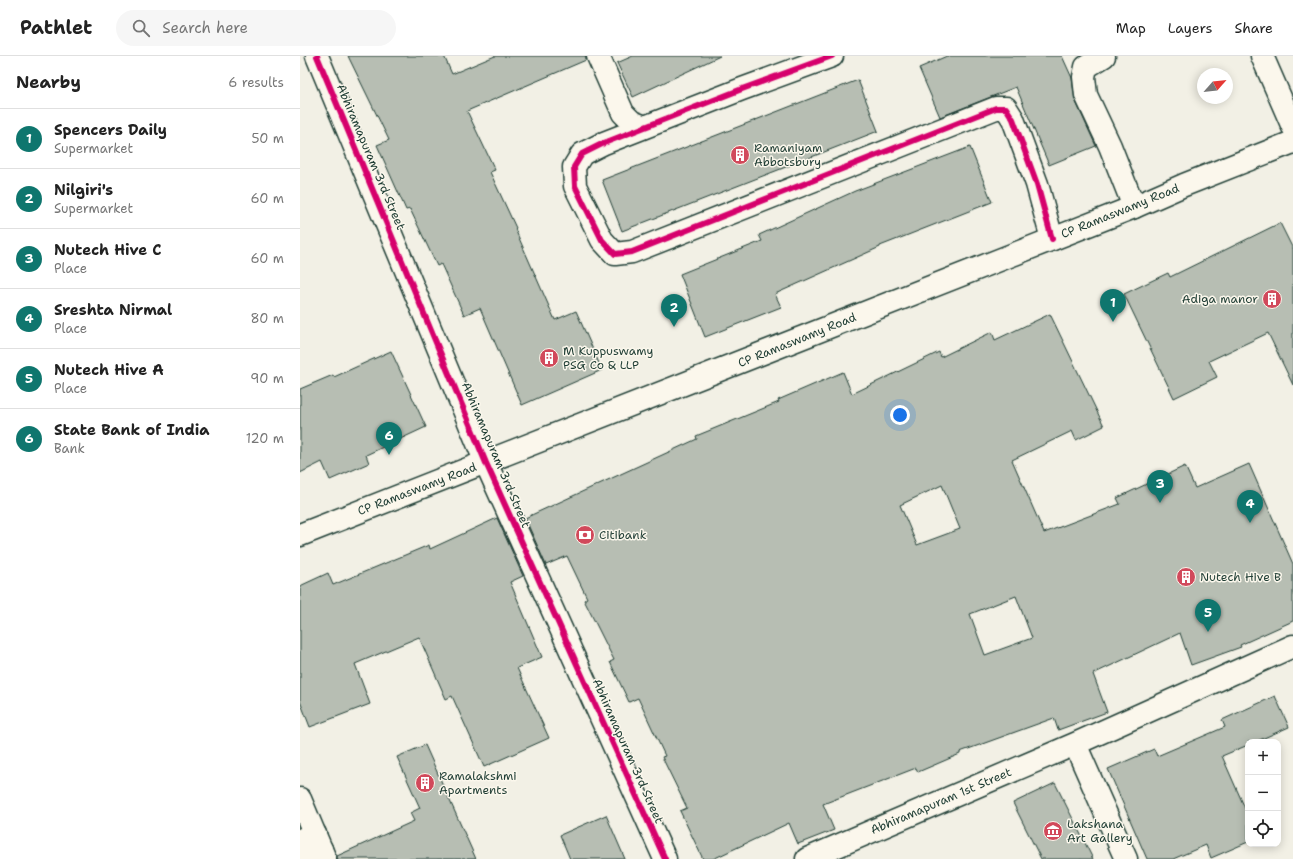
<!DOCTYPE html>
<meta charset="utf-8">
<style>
:root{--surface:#fff;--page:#f6f6f6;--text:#222;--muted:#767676;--line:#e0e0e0;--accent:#0f766e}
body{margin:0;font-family:"Shantell Sans",sans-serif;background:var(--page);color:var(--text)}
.controls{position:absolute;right:12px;bottom:12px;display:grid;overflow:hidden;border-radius:8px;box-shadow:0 2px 10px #0003}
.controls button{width:36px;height:36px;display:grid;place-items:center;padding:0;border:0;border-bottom:1px solid var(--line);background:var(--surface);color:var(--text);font:20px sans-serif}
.compass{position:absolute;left:897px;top:12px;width:36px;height:36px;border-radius:50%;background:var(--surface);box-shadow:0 2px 10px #0003;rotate:63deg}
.you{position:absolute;left:600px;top:359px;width:14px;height:14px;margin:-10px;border:3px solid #fff;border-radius:50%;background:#1a73e8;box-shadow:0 0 0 6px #1a73e833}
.badge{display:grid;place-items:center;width:26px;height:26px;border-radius:50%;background:var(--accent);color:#fff;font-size:13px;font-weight:700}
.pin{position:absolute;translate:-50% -33px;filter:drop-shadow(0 1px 2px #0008)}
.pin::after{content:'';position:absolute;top:21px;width:14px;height:12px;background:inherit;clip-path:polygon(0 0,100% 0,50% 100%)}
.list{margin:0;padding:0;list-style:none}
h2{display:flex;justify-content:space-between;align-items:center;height:52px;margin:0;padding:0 16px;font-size:17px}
h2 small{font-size:13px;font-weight:400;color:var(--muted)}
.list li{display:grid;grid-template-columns:26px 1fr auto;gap:12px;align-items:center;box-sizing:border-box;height:60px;padding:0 16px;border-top:1px solid var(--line)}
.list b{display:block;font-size:15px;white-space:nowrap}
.list p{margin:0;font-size:13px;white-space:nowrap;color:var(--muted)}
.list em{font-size:13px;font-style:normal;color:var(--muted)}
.icon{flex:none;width:22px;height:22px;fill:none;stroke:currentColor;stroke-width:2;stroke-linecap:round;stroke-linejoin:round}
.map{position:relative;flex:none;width:993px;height:803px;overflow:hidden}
header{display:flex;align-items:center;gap:24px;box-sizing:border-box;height:56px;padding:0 20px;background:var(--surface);border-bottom:1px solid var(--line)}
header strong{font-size:19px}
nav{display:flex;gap:22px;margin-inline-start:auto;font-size:14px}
.search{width:280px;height:36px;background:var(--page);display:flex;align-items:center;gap:10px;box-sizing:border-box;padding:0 14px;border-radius:22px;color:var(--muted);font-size:15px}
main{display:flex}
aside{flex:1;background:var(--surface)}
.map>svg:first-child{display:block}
.building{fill:#b7beb3;stroke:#1f3d34;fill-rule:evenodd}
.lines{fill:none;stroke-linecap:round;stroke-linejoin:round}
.minor-casing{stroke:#1f3d34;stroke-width:25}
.tertiary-casing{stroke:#1f3d34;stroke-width:25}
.secondary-casing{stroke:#1f3d34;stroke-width:25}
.minor{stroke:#fbf7ec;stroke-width:22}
.tertiary{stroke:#fbf7ec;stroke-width:22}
.secondary{stroke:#fbf7ec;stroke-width:22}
.cycleway-casing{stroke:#fbf7ec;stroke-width:8}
.cycleway{stroke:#d6006c;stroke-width:6}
.labels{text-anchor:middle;stroke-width:3;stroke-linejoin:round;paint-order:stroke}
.poi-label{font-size:12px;fill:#1f3d34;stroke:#fbf7ec;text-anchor:start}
.street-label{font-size:12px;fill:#1f3d34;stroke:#fbf7ec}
</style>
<header>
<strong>Pathlet</strong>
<div class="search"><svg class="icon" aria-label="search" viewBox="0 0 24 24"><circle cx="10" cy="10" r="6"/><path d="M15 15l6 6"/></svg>Search here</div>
<nav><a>Map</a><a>Layers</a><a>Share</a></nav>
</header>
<main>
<aside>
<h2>Nearby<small>6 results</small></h2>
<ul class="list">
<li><span class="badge">1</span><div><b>Spencers Daily</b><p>Supermarket</p></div><em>50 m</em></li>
<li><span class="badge">2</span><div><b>Nilgiri's</b><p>Supermarket</p></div><em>60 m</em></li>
<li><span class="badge">3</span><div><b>Nutech Hive C</b><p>Place</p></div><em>60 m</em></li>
<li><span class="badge">4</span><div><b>Sreshta Nirmal</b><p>Place</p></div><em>80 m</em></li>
<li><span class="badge">5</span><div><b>Nutech Hive A</b><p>Place</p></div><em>90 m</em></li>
<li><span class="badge">6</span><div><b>State Bank of India</b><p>Bank</p></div><em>120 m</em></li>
</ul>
</aside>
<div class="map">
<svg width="993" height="803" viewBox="0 0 993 803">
<rect width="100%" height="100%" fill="#f2f0e5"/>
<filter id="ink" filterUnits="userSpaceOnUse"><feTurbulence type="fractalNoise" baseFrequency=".025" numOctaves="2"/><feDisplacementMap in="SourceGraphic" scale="8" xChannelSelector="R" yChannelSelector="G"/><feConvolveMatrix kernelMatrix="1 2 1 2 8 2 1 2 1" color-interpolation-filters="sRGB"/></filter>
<g filter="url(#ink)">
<!-- building -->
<path class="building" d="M48 0H144L152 18 195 0H286V4L167 55 195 114 190 116 216 172 215 173 255 264 276 255 302 314 222 349 180 252 164 259 141 208 137 210 110 153 106 154 77 89 89 84Z
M333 0H420L333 41 317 7Z
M647 0H762L772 22 775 44 796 90 749 109 716 31 640 61 619 12Z
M558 24 578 75 322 175 302 124Z
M670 91 692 146 580 190V191L475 238 481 251 405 281 380 218 462 185 459 179 555 135Z
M980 167 993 193V329L968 277 909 305 917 321 874 342 824 238 868 217 870 221Z
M750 258 804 370 776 384 772 375 712 404 744 477 820 448 817 442 885 410 895 432 949 408 993 508V565L940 589 941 591 891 609 880 577 793 618 807 656 758 674 754 662 660 696V698L618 716 616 712 523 748 534 774 498 788 489 767 413 803H403L380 755 387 752 362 701 365 700 338 642 329 646 310 606 314 604 284 544 287 542 267 500 246 509 225 462 397 383 396 380 479 346 478 344 543 316 552 338 639 296 641 301 692 276 695 284ZM642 429 660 473 617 489 600 449ZM716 540 732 582 685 599 670 558Z
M91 295 126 371 66 399 69 407 30 424 22 406 0 417V333L33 319 34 321Z
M197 462 223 520 210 526 242 601 217 612 249 682 184 711 152 640 146 643 119 581 55 608 70 648 10 671 0 645V530L28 517 33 529 129 489 130 493Z
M975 640 989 671 955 686H948V689L922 700 948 759V786L911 802 906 789 873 803H847L808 713 854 693 857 700 925 671 922 664Z
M125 689 176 803H37V800L114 765 110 757 120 752 97 701Z
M755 727 793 803H741L713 747Z
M306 759 325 803H270L260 779Z"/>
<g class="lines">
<!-- minor casing -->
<g class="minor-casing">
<path id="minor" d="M17 0 186 407 365 803
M298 0 323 57 332 66 345 71
M532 0 442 33 304 87 282 98 274 111 275 130 302 184 315 198 332 196 696 52H706L713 63 737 128 752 183
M804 0 786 11 784 21 786 39 810 90 834 151
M962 0 993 71
M775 688 826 803
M0 784 15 778
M0 802 21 793
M507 803 775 688 993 590"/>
</g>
<!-- tertiary casing -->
<g class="tertiary-casing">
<path id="tertiary" d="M0 743 25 803"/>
</g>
<!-- secondary casing -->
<g class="secondary-casing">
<path id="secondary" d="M0 479 834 151 884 129 993 86"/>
</g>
<!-- minor -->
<use href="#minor" class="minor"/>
<!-- tertiary -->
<use href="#tertiary" class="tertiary"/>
<!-- secondary -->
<use href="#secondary" class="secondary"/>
<!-- cycleway casing -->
<g class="cycleway-casing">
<path id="cycleway" d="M17 0 186 407 365 803
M532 0 442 33 304 87 282 98 274 111 275 130 302 184 315 198 332 196 696 52H706L713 63 737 128 752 183"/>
</g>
<!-- cycleway -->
<use href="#cycleway" class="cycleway"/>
</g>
</g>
<!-- icons -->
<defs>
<g id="building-disc" transform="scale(1)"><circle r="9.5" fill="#d1495b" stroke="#fbf7ec"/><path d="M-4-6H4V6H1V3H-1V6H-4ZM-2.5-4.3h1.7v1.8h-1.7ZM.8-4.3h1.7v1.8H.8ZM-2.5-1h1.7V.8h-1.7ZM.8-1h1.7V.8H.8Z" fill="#fff"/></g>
<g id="bank-disc" transform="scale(1)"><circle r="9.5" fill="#d1495b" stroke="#fbf7ec"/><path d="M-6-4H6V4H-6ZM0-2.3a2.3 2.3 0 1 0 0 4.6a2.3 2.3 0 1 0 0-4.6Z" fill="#fff"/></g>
<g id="museum-disc" transform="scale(1)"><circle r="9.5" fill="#d1495b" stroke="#fbf7ec"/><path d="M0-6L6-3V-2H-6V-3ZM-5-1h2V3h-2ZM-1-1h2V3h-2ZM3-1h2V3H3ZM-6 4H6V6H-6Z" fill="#fff"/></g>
</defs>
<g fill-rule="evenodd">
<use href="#building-disc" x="440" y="99"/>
<use href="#building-disc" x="972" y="243"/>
<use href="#building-disc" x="249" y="302"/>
<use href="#bank-disc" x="285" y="479"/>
<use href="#building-disc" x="886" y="521"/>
<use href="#building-disc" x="125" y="727"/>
<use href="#museum-disc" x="753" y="775"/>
</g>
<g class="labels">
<!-- poi labels -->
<g class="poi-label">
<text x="454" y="96">Ramaniyam<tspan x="454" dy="14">Abbotsbury</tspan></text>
<text x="958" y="247" text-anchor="end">Adiga manor</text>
<text x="263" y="299">M Kuppuswamy<tspan x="263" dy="14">PSG Co &amp; LLP</tspan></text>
<text x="299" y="483">Citibank</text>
<text x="900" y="525">Nutech Hive B</text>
<text x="139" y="724">Ramalakshmi<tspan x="139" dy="14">Apartments</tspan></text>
<text x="767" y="772">Lakshana<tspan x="767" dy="14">Art Gallery</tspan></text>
</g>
<!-- street labels -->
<g class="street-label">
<text transform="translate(71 101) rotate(67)" y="4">Abhiramapuram 3rd Street</text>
<text transform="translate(820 155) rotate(-22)" y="4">CP Ramaswamy Road</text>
<text transform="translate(497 284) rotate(-22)" y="4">CP Ramaswamy Road</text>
<text transform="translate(196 399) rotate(67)" y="4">Abhiramapuram 3rd Street</text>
<text transform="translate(117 433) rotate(-21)" y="4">CP Ramaswamy Road</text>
<text transform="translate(328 695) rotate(66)" y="4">Abhiramapuram 3rd Street</text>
<text transform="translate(641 745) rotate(-23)" y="4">Abhiramapuram 1st Street</text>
</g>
</g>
</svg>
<div class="controls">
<button>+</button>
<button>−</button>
<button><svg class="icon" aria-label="locate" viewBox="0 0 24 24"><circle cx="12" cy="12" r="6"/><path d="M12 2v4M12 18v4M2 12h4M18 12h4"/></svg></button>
</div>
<svg class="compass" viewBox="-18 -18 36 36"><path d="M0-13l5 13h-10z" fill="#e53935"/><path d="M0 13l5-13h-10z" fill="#767676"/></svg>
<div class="you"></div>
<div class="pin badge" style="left:813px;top:266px">1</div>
<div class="pin badge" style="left:374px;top:271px">2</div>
<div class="pin badge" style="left:860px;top:447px">3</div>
<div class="pin badge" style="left:950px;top:467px">4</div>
<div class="pin badge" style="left:908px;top:576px">5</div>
<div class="pin badge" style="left:89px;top:399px">6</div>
</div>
</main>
